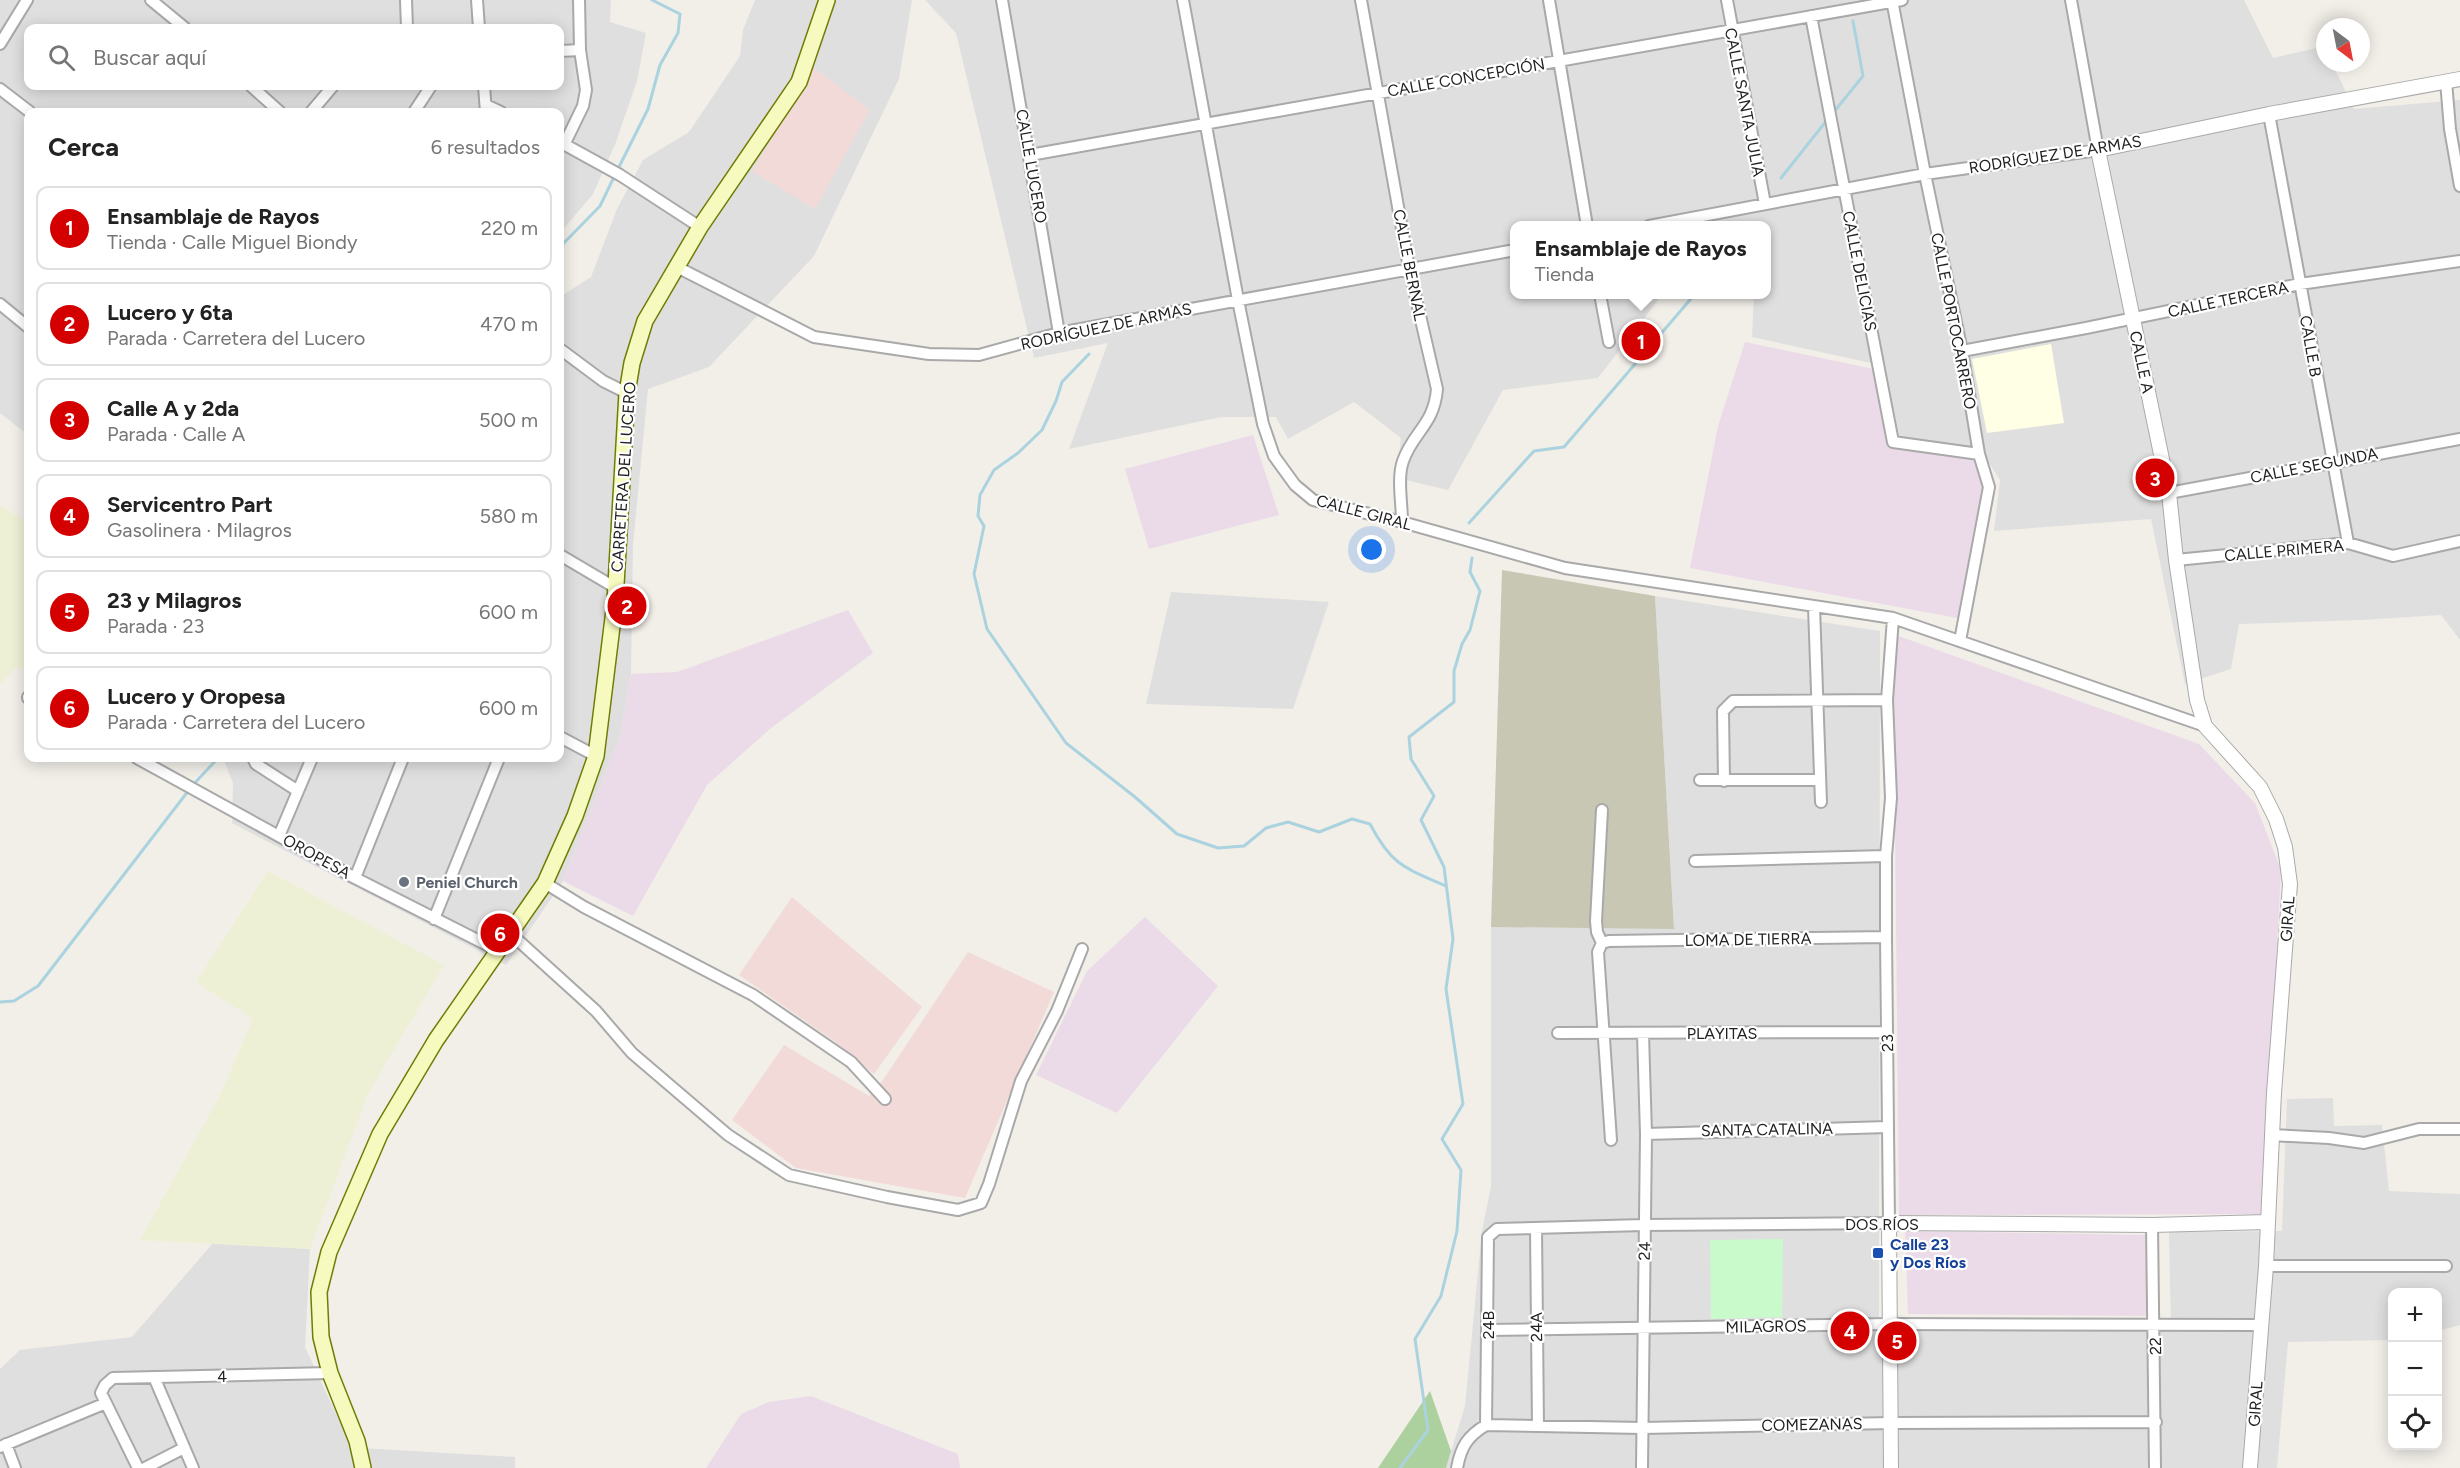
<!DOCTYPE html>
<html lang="es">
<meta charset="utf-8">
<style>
:root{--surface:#fff;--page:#f6f6f6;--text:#222;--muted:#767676;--line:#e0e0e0;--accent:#d40000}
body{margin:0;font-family:Figtree,sans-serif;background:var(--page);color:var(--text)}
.controls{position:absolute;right:18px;bottom:18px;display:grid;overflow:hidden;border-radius:12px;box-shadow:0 3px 15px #0003}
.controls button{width:54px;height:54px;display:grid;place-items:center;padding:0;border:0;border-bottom:2px solid var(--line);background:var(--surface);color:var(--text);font:30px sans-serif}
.compass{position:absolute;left:2316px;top:18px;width:54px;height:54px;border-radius:50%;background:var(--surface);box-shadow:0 3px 15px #0003;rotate:148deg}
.you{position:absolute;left:1372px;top:550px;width:21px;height:21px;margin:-15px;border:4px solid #fff;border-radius:50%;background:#1a73e8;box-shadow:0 0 0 9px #1a73e833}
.badge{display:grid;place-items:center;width:39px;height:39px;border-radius:50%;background:var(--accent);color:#fff;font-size:20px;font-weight:700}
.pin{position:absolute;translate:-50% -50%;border:3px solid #fff;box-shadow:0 2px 6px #0006}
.popup{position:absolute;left:1510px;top:221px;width:261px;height:78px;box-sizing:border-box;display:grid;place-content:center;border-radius:12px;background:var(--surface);filter:drop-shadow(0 2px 4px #0005);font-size:20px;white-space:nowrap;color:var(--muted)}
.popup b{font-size:22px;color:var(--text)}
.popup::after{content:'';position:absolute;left:50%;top:100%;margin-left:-12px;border:12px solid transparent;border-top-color:var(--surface)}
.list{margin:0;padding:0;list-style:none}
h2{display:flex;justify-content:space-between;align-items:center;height:78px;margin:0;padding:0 24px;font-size:26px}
h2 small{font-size:20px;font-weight:400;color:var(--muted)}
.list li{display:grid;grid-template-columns:39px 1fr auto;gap:18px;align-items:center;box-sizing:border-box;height:84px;margin:0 12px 12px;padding:0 12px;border:2px solid var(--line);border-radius:12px}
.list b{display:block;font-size:22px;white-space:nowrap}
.list p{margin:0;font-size:20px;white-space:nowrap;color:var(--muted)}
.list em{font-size:20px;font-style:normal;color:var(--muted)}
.icon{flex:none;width:33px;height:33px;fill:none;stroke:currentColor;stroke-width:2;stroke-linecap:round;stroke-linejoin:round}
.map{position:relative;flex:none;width:2460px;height:1468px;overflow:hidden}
.search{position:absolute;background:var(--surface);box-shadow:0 3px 15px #0003;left:24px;top:24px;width:540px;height:66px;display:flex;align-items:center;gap:15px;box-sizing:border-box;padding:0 21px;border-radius:12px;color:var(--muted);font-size:22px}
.panel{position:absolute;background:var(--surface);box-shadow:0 3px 15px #0003;left:24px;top:108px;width:540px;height:654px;border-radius:12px}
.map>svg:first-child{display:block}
.residential{fill:#e0dfdf;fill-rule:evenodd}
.commercial{fill:#f2dad9}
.industrial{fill:#ebdbe8}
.education{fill:#ffffe5}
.construction{fill:#c7c7b4}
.farmland{fill:#eef0d5}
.forest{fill:#add19e}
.park{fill:#c8facc}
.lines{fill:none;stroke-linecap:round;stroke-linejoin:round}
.stream{stroke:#aad3df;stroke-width:3}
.minor-casing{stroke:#a9a9a9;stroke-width:14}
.tertiary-casing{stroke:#a9a9a9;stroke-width:16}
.secondary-casing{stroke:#707d05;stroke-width:18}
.minor{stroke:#fff;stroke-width:10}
.tertiary{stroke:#fff;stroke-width:14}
.secondary{stroke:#f7fabf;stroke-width:15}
.worship-dot{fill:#6b7280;stroke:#fff;stroke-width:2}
.transit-dot{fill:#1a4fb4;stroke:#fff;stroke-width:2}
.labels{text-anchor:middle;stroke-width:4.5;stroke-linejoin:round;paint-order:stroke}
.street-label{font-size:16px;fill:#222;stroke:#fff}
.worship-label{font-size:16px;font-weight:bold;fill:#5b616d;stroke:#fff;text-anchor:start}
.transit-label{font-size:16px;font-weight:bold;fill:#164399;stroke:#fff;text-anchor:start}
</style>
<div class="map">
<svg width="2460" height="1468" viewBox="0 0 2460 1468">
<rect width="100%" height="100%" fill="#f2efe9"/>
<!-- residential -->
<path class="residential" d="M0 0H611L610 22 646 33 637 81 616 142 593 194 560 233V112H28V435L0 413ZM28 28H560V86H28Z
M755 0H912L899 79 814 256 709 367 648 389 633 545 631 674 621 734 563 881 506 965 232 823 233 783 223 758H560V297L591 277 617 209 643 160 689 132 740 56 743 30Z
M925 0H2244L2273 58 2325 46V63H2332L2354 109 2460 100V640L2441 615 2361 620 2239 624 2231 669 2185 684 2151 519 1994 531 2000 480 1984 455 1946 444 1897 437 1885 366 1752 337 1754 295 1767 294V226H1515V294L1662 295 1598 378 1503 390 1448 490 1397 478 1401 438 1354 402 1288 439 1276 417H1221L1069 449 1108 343 1034 358 956 33Z
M1171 592 1329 602 1293 709 1146 704Z
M1655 596 1880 631 1879 1324 2171 1330 2169 1232 2282 1231 2287 1099 2333 1098 2334 1126 2382 1125 2389 1191 2460 1194V1325L2438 1331V1292H2392V1340L2288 1342 2277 1468H1446L1465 1406 1482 1231 1491 1186V927L1674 928Z
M213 1243 310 1249 305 1347 343 1429 361 1448 515 1457V1468H0V1369L20 1350 132 1337Z"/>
<!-- commercial -->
<path class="commercial" d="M814 68 870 110 815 209 752 171Z
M792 897 922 1007 874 1074 834 1041 739 975Z
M968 952 1054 992 965 1198 796 1168 732 1120 784 1045 869 1096 883 1080Z"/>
<!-- industrial -->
<path class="industrial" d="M1745 342 1874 369 1890 446 1977 461 1985 483 1962 619 1690 568 1718 426Z
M1253 435 1279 515 1149 549 1125 469Z
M848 610 873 653 771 728 707 785 633 916 563 881 621 734 631 674 677 672Z
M1893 634 2199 744 2255 803 2281 870 2263 1214 1899 1215Z
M1145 917 1218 986 1117 1113 1036 1075 1087 971Z
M1905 1231 2152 1235V1316L1908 1314Z
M811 1396 958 1454 960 1468H706L741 1414 769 1402Z"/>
<!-- education -->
<path class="education" d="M2051 344 2064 423 1987 433 1972 359Z"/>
<!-- construction -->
<path class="construction" d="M1502 570 1655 596 1674 929 1491 927Z"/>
<!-- farmland -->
<path class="farmland" d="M0 505 28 522V672L17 667 0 684Z
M268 871 444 965 368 1094 310 1249 140 1240 220 1095 253 1019 196 982Z"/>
<!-- forest -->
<path class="forest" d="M1430 1391 1451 1451 1446 1468H1378Z"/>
<!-- park -->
<path class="park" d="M1783 1239 1782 1317 1711 1319 1710 1240Z"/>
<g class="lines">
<!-- stream -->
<path class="stream" d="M1833 113 1863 76 1853 21
M618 169 648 109 660 65 678 33 680 14 652 0
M1781 178 1827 120
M560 247 600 206 615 175
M1089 354 1062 382 1056 401 1042 430 1018 453 994 470 980 495 978 516 984 526 974 574 987 629 1066 743 1135 797 1177 834 1218 848 1244 846 1266 828 1288 822 1319 832 1352 819 1370 824C1392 866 1405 868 1446 886
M1469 523 1534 451 1564 447 1695 294
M193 785 218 758
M0 1002 14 1001 38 986 189 790
M1400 1468 1428 1430 1415 1339 1441 1296 1457 1231 1461 1170 1442 1139 1463 1104 1446 989 1453 939 1444 867 1421 820 1434 796 1411 759 1409 737 1454 702V671L1462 644 1470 630 1480 591 1470 572 1472 558"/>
<!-- minor casing -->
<g class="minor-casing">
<path id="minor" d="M151 0 185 28
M406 0 407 28
M477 0 479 28
M1002 0 1059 333
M1183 0 1238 300 1263 424 1274 456 1295 485 1313 500 1402 522 1565 568 1893 618 2205 726
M1361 0 1409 268 1437 389C1434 425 1413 432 1403 461 1397 478 1402 503 1402 522
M1549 0 1587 226
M1727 0 1765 204
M1892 0 1925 174 1962 351 1979 454 1989 487 1960 641
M1811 16 1893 442 1979 454
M0 44 27 0
M560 51 580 50
M2446 81 2450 129 2460 186
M251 86 280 112
M484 86 486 112
M0 89 30 112
M486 105 501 112
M311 112 333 86
M414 112 431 86
M2269 114 2348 543
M560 142 620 175 700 227
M564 145 583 106 586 90 580 50 579 0
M1030 155 1902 0
M1649 226 1925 174 2098 150 2071 0
M675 266 814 337 929 354 979 355 1059 333 1515 250
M1600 294 1609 342
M0 304 28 327
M560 349 603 381 627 393
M1962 351 2086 328 2300 284 2460 261
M2169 493 2460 439
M560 555 616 588
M2176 560 2348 543 2393 556 2460 541
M1814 607 1821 802
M28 697V698
M560 737 596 756
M137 758 355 878 499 951
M253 758 256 764 298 791
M1700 780H1820
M1724 781 1723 711 1733 701 1887 700
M1602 810 1596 921 1597 932 1602 943
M279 836 312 758
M1695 861 1886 856
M355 878 403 758
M545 883 584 907 753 995 851 1062 885 1099
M434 919 499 758
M511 934 596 1011 632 1053 728 1135 789 1175 887 1197 958 1210 981 1203 989 1184 1021 1081 1057 1011 1082 949
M1558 1033 1887 1032
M1646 1134 1888 1127
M2271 1135 2329 1138 2364 1143 2419 1129H2460
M1611 1140 1598 952 1602 943 1609 941 1886 937
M2152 1225 2155 1468
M1536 1228 1538 1426
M2266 1266H2446
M1488 1330 1890 1324 2260 1325
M154 1377 193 1468
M1486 1425 1488 1237 1497 1229 1644 1225 1889 1223 1886 937V856L1891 798 1887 700 1893 618
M6 1444 15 1468
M0 1447 106 1403
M138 1468 101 1393 105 1385 113 1378 330 1373
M145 1468 184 1448
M1457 1468C1461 1446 1468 1436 1486 1425L1642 1428 1892 1423 2156 1422
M1642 1468 1646 1134 1643 1034"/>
</g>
<!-- tertiary casing -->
<g class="tertiary-casing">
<path id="tertiary" d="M1891 1468 1889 1223 2152 1225 2267 1222
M2250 1468 2266 1266 2274 1093 2290 884 2285 847 2276 819 2260 787 2205 726 2197 700 2176 560 2169 493 2098 150 2269 114 2460 79"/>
</g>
<!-- secondary casing -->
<g class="secondary-casing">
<path id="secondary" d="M363 1468 357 1441 330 1373 321 1337 319 1292 329 1252 380 1134 436 1040 545 883 575 816 596 756 615 602 627 393 632 363 645 321 700 227 799 82 827 0"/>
</g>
<!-- minor -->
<use href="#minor" class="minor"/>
<!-- tertiary -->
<use href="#tertiary" class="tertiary"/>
<!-- secondary -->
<use href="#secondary" class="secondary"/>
</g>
<!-- markers -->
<circle class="worship-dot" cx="404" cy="882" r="6"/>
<rect class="transit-dot" x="1872" y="1247" width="12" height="12" rx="3"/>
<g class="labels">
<!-- street labels -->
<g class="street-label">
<text transform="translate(1466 77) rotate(-10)" y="6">CALLE CONCEPCIÓN</text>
<text transform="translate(1745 102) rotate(79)" y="6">CALLE SANTA JULIA</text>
<text transform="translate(2055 154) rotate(-9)" y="6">RODRÍGUEZ DE ARMAS</text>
<text transform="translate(1032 166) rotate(80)" y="6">CALLE LUCERO</text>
<text transform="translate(1410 265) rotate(79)" y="6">CALLE BERNAL</text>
<text transform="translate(1860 271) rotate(79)" y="6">CALLE DELICIAS</text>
<text transform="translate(2228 299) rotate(-12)" y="6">CALLE TERCERA</text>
<text transform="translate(1954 321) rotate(79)" y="6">CALLE PORTOCARRERO</text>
<text transform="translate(1106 326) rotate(-12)" y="6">RODRÍGUEZ DE ARMAS</text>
<text transform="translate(2311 346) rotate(80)" y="6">CALLE B</text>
<text transform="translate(2142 362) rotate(78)" y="6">CALLE A</text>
<text transform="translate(2314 465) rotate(-11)" y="6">CALLE SEGUNDA</text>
<text transform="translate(623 477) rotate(-86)" y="6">CARRETERA DEL LUCERO</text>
<text transform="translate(1364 512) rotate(15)" y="6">CALLE GIRAL</text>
<text transform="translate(2284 550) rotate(-5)" y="6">CALLE PRIMERA</text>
<text transform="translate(317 856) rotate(29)" y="6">OROPESA</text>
<text transform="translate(2287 919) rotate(-86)" y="6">GIRAL</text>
<text transform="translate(1748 939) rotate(-1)" y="6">LOMA DE TIERRA</text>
<text x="1722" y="1039">PLAYITAS</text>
<text transform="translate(1887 1043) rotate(-91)" y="6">23</text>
<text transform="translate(1767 1129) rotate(-1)" y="6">SANTA CATALINA</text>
<text x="1882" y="1230">DOS RÍOS</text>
<text transform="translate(1644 1251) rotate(-89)" y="6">24</text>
<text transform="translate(1488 1325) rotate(-90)" y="6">24B</text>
<text transform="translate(1766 1326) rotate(-1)" y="6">MILAGROS</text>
<text transform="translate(1536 1327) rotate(-91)" y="6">24A</text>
<text transform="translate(2155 1346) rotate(-91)" y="6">22</text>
<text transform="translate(222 1376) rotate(-1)" y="6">4</text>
<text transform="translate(2255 1404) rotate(-86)" y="6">GIRAL</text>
<text transform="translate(1812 1424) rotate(-1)" y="6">COMEZANAS</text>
</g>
<!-- worship labels -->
<g class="worship-label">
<text x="416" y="888">Peniel Church</text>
</g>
<!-- transit labels -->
<g class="transit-label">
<text x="1890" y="1250">Calle 23<tspan x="1890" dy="18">y Dos Ríos</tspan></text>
</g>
</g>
</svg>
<div class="controls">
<button>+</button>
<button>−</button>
<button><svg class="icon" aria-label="locate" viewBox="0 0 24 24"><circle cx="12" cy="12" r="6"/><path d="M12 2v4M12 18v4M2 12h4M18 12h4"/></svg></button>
</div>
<svg class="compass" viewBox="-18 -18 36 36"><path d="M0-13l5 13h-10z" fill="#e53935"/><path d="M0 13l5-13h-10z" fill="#767676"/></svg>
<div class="you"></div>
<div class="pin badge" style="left:1641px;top:341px">1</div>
<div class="popup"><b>Ensamblaje de Rayos</b>Tienda</div>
<div class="pin badge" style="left:627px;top:606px">2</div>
<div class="pin badge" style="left:2155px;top:478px">3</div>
<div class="pin badge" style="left:1850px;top:1331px">4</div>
<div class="pin badge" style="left:1897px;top:1341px">5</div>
<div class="pin badge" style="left:500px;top:933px">6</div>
<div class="search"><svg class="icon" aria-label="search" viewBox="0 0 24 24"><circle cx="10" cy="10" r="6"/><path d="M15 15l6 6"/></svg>Buscar aquí</div>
<section class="panel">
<h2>Cerca<small>6 resultados</small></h2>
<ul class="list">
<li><span class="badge">1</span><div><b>Ensamblaje de Rayos</b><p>Tienda · Calle Miguel Biondy</p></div><em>220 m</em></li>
<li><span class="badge">2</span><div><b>Lucero y 6ta</b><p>Parada · Carretera del Lucero</p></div><em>470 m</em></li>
<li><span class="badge">3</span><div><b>Calle A y 2da</b><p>Parada · Calle A</p></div><em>500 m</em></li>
<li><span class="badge">4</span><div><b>Servicentro Part</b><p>Gasolinera · Milagros</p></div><em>580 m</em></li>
<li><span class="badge">5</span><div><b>23 y Milagros</b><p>Parada · 23</p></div><em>600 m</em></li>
<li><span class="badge">6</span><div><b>Lucero y Oropesa</b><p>Parada · Carretera del Lucero</p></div><em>600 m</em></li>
</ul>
</section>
</div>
